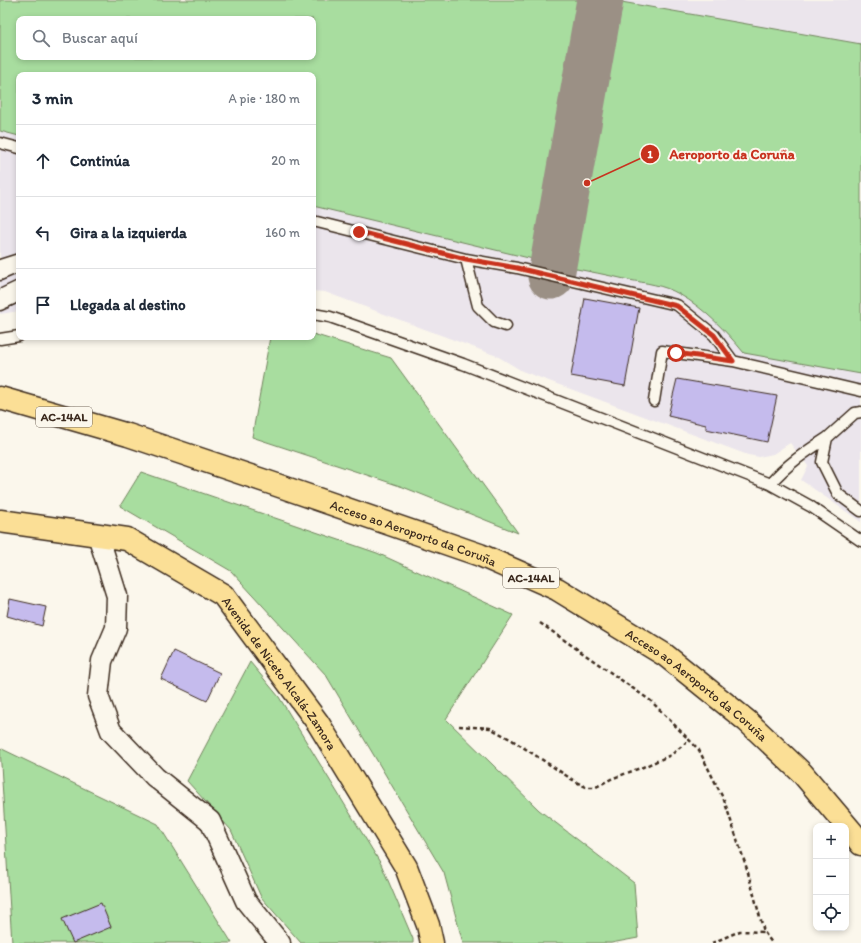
<!DOCTYPE html>
<html lang="es">
<meta charset="utf-8">
<style>
:root{--surface:#fff;--page:#f2f2f3;--text:#1f2937;--muted:#747a83;--line:#e0e1e3}
body{margin:0;font-family:Itim,sans-serif;background:var(--page);color:var(--text)}
.controls{position:absolute;right:12px;bottom:12px;display:grid;overflow:hidden;border-radius:8px;box-shadow:0 2px 6px #0003}
.controls button{width:36px;height:36px;display:grid;place-items:center;padding:0;border:0;border-bottom:1px solid var(--line);background:var(--surface);color:var(--text);font:20px sans-serif}
.stop{position:absolute;width:12px;height:12px;margin:-9px;border:3px solid #c8321e;border-radius:50%;background:#fff}
.stop.end{background:#c8321e;border-color:#fff;box-shadow:0 1px 4px #0008}
.list{margin:0;padding:0;list-style:none}
h2{display:flex;justify-content:space-between;align-items:center;height:52px;margin:0;padding:0 16px;font-size:17px}
h2 small{font-size:13px;font-weight:400;color:var(--muted)}
.list li{display:grid;grid-template-columns:26px 1fr auto;gap:12px;align-items:center;box-sizing:border-box;height:72px;padding:0 16px;border-top:1px solid var(--line)}
.list b{display:block;font-size:15px;white-space:nowrap}
.list em{font-size:13px;font-style:normal;color:var(--muted)}
.icon{flex:none;width:22px;height:22px;fill:none;stroke:currentColor;stroke-width:2;stroke-linecap:round;stroke-linejoin:round}
.map{position:relative;flex:none;width:861px;height:943px;overflow:hidden}
.search{position:absolute;background:var(--surface);box-shadow:0 2px 6px #0003;left:16px;top:16px;width:300px;height:44px;display:flex;align-items:center;gap:10px;box-sizing:border-box;padding:0 14px;border-radius:8px;color:var(--muted);font-size:15px}
.panel{position:absolute;background:var(--surface);box-shadow:0 2px 6px #0003;left:16px;top:72px;width:300px;height:268px;border-radius:8px}
.map>svg:first-child{display:block}
.built{fill:#ebe5ec;fill-rule:evenodd}
.green{fill:#a8dd9f;stroke:#72845e;fill-rule:evenodd}
.lines{fill:none;stroke-linecap:round;stroke-linejoin:round}
.taxiway{stroke:#9b9085;stroke-width:47}
.building{fill:#c5bbed;stroke:#3b2a1e}
.lane-casing{stroke:#3b2a1e;stroke-width:13}
.street-casing{stroke:#3b2a1e;stroke-width:23}
.highway-casing{stroke:#3b2a1e;stroke-width:25}
.path{stroke:#3b2a1e;stroke-width:2.5;stroke-dasharray:4 3;stroke-linecap:butt}
.lane{stroke:#fbf7ec;stroke-width:10}
.street{stroke:#fbf7ec;stroke-width:20}
.highway{stroke:#fbdf96;stroke-width:22}
.route{stroke:#c8321e;stroke-width:5}
.labels{text-anchor:middle;stroke-width:4;stroke-linejoin:round;paint-order:stroke}
.shield{fill:#fbf7ec;stroke:#75685c;stroke-width:1}
.shield-label{font-size:12px;font-weight:bold;fill:#3b2a1e}
.street-label{font-size:13px;fill:#3b2a1e;stroke:#fbf7ec}
.leader{fill:none;stroke:#c8321e;stroke-width:1.5}
.callout-dot{fill:#c8321e;stroke:#fbf7ec;stroke-width:1.5}
.mark-label{font-size:12px;text-anchor:middle;font-weight:bold;fill:#fff}
.callout-label{font-size:14px;text-anchor:middle;font-weight:bold;fill:#c8321e;stroke:#fbf7ec;stroke-width:4;stroke-linejoin:round;paint-order:stroke}
</style>
<div class="map">
<svg width="861" height="943" viewBox="0 0 861 943">
<rect width="100%" height="100%" fill="#fbf7ec"/>
<filter id="ink" filterUnits="userSpaceOnUse"><feTurbulence type="fractalNoise" baseFrequency=".025" numOctaves="2"/><feDisplacementMap in="SourceGraphic" scale="8" xChannelSelector="R" yChannelSelector="G"/><feConvolveMatrix kernelMatrix="1 2 1 2 8 2 1 2 1" color-interpolation-filters="sRGB"/></filter>
<g filter="url(#ink)">
<!-- built -->
<path class="built" d="M0 0H861V522L801 480 808 466 790 443 773 454 759 457 748 455 522 371 497 356 325 292 313 291V75H19V311L0 314ZM19 19H313V57H19Z"/>
<!-- green -->
<path class="green" d="M0 0H587L537 260 313 206V75H19V136L0 131ZM19 19H313V57H19Z
M610 0 861 44V374L744 353C726 331 704 308 679 294 664 285 645 283 629 280 608 275 587 271 566 267Z
M313 334 391 358 518 533 403 487 252 437 270 337H313Z
M141 472 377 553 513 615 446 719 539 810 634 883 638 938 611 943H463L444 873 326 675 231 571 120 506Z
M250 662 279 697 381 864 413 939V943H301L261 897 231 830 187 781Z
M0 748 158 824 232 943H12Z"/>
<g class="lines">
<!-- taxiway -->
<path class="taxiway" d="M551 276 600 0"/>
</g>
<!-- building -->
<path class="building" d="M585 298 639 308 625 386 571 376Z
M677 379 777 396 767 442 706 429V425L668 416Z
M10 599 46 607 42 626 7 616Z
M174 651 220 673 207 701 161 679Z
M101 903 111 927 73 943 62 919Z"/>
<g class="lines">
<!-- lane casing -->
<g class="lane-casing">
<path id="lane" d="M0 143 19 148
M313 221 466 259 517 268 677 305 714 335 733 361 662 351 654 401
M466 259 478 306 494 322 506 326
M0 265 19 259
M0 275 19 267
M0 295 19 286
M0 305 13 299 19 290
M313 314 330 317 463 364 770 484 810 506 861 541
M0 339 19 336
M733 361 861 391
M827 438 855 413 861 412
M770 484C786 465 807 451 827 438L822 462 838 494 861 511"/>
</g>
<!-- street casing -->
<g class="street-casing">
<path id="street" d="M98 535 117 596 116 628 102 661 98 696 111 731 155 777 210 821 246 901 280 943"/>
</g>
<!-- highway casing -->
<g class="highway-casing">
<g id="highway">
<path id="s1" d="M0 398 128 435 271 483 480 555 557 589 665 655 747 721 802 773 852 832 861 844"/>
<path id="s2" d="M0 521 127 539 223 595 318 723 406 867 428 925 432 943"/>
</g>
</g>
<!-- path -->
<path class="path" d="M540 623 651 701 699 750 724 800 747 869 764 932 772 943
M459 726 490 728 512 740 576 782 586 787H596L611 779 643 767 671 755 689 740
M712 943 740 931 764 932"/>
<!-- lane -->
<use href="#lane" class="lane"/>
<!-- street -->
<use href="#street" class="street"/>
<!-- highway -->
<use href="#highway" class="highway"/>
</g>
</g>
<g class="lines" filter="url(#ink)">
<!-- route -->
<path class="route" d="M359 232 466 259 517 268 677 306 714 335 733 361 676 353"/>
</g>
<g class="labels">
<!-- shield labels -->
<g class="shield">
<rect x="36" y="407" width="56" height="20" rx="3"/>
<rect x="503" y="568" width="56" height="20" rx="3"/>
</g>
<g class="shield-label">
<text x="64" y="421">AC-14AL</text>
<text x="531" y="582">AC-14AL</text>
</g>
<!-- street labels -->
<g class="street-label">
<text dy="5" stroke="none"><textPath href="#s1" startOffset="435">Acceso ao Aeroporto da Coruña</textPath></text>
<text dy="5" stroke="none"><textPath href="#s2" startOffset="336">Avenida de Niceto Alcalá-Zamora</textPath></text>
<text dy="5" stroke="none"><textPath href="#s1" startOffset="759">Acceso ao Aeroporto da Coruña</textPath></text>
</g>
</g>
<!-- callouts -->
<path class="leader" d="M587 183L650 154"/>
<g class="callout-dot">
<circle cx="587" cy="183" r="4"/>
<circle cx="650" cy="154" r="10"/>
</g>
<g class="mark-label">
<text x="650" y="158">1</text>
</g>
<g class="callout-label">
<text x="732" y="159">Aeroporto da Coruña</text>
</g>
</svg>
<div class="controls">
<button>+</button>
<button>−</button>
<button><svg class="icon" aria-label="locate" viewBox="0 0 24 24"><circle cx="12" cy="12" r="6"/><path d="M12 2v4M12 18v4M2 12h4M18 12h4"/></svg></button>
</div>
<div class="stop" style="left:676px;top:353px"></div>
<div class="stop end" style="left:359px;top:232px"></div>
<div class="search"><svg class="icon" aria-label="search" viewBox="0 0 24 24"><circle cx="10" cy="10" r="6"/><path d="M15 15l6 6"/></svg>Buscar aquí</div>
<section class="panel">
<h2>3 min<small>A pie · 180 m</small></h2>
<ul class="list">
<li><svg class="icon" aria-label="ahead" viewBox="0 0 24 24"><path d="M12 20V5M6 11l6-6 6 6"/></svg><div><b>Continúa</b></div><em>20 m</em></li>
<li><svg class="icon" aria-label="left" viewBox="0 0 24 24"><path d="M17 20v-9H6M10 6l-5 5 5 5"/></svg><div><b>Gira a la izquierda</b></div><em>160 m</em></li>
<li><svg class="icon" aria-label="arrive" viewBox="0 0 24 24"><path d="M6 21V4h12l-3 4 3 4H6"/></svg><div><b>Llegada al destino</b></div></li>
</ul>
</section>
</div>
